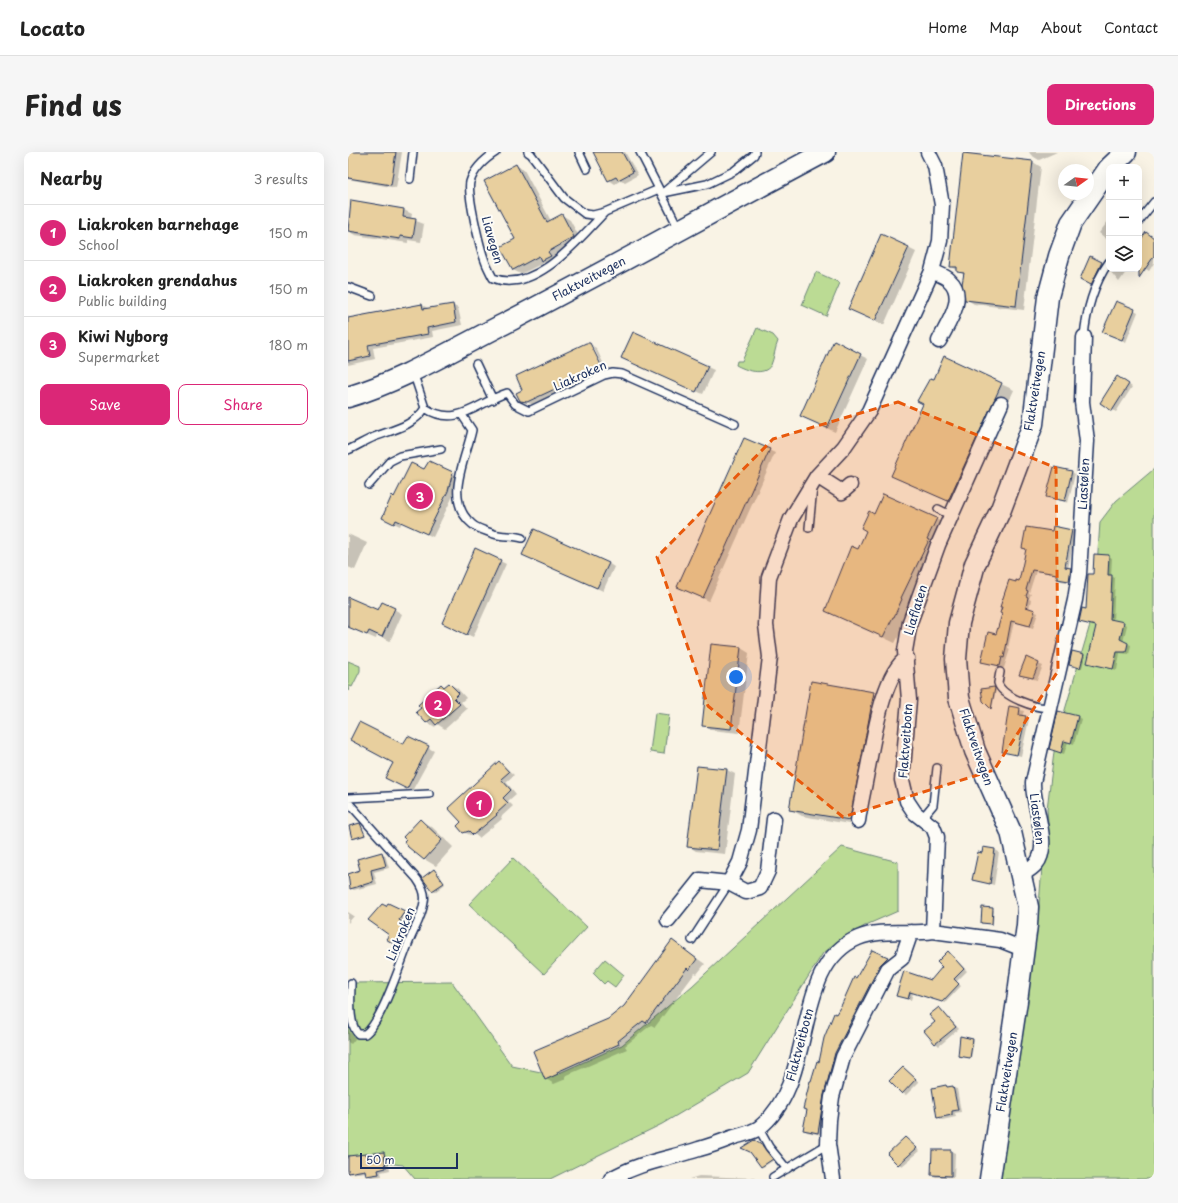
<!DOCTYPE html>
<meta charset="utf-8">
<style>
:root{--surface:#fff;--page:#f6f6f6;--text:#222;--muted:#767676;--line:#e0e0e0;--accent:#db2777}
body{margin:0;font-family:"Playpen Sans",sans-serif;background:var(--page);color:var(--text)}
.controls{position:absolute;right:12px;top:12px;display:grid;overflow:hidden;border-radius:8px;box-shadow:0 4px 16px #0002}
.controls button{width:36px;height:36px;display:grid;place-items:center;padding:0;border:0;border-bottom:1px solid var(--line);background:var(--surface);color:var(--text);font:20px sans-serif}
.compass{position:absolute;left:710px;top:12px;width:36px;height:36px;border-radius:50%;background:var(--surface);box-shadow:0 4px 16px #0002;rotate:75deg}
.scale{position:absolute;left:12px;bottom:10px;width:98px;box-sizing:border-box;padding-left:4px;border:2px solid #1b2f5e;border-top:0;font-size:11px;line-height:14px;white-space:nowrap;color:#1b2f5e;-webkit-text-stroke:3px #fdfcf7;paint-order:stroke}
.you{position:absolute;left:388px;top:525px;width:14px;height:14px;margin:-10px;border:3px solid #fff;border-radius:50%;background:#1a73e8;box-shadow:0 0 0 6px #1a73e833}
.badge{display:grid;place-items:center;width:26px;height:26px;border-radius:50%;background:var(--accent);color:#fff;font-size:13px;font-weight:700}
.pin{position:absolute;translate:-50% -50%;border:2px solid #fff;box-shadow:0 1px 4px #0006}
.list{margin:0;padding:0;list-style:none}
h2{display:flex;justify-content:space-between;align-items:center;height:52px;margin:0;padding:0 16px;font-size:17px}
h2 small{font-size:13px;font-weight:400;color:var(--muted)}
.list li{display:grid;grid-template-columns:26px 1fr auto;gap:12px;align-items:center;box-sizing:border-box;height:56px;padding:0 16px;border-top:1px solid var(--line)}
.list b{display:block;font-size:15px;white-space:nowrap}
.list p{margin:0;font-size:13px;white-space:nowrap;color:var(--muted)}
.list em{font-size:13px;font-style:normal;color:var(--muted)}
.actions{display:flex;gap:8px;padding:12px 16px}
.actions a{flex:1;padding:9px 0;border:1px solid var(--accent);border-radius:8px;text-align:center;font-size:14px;color:var(--accent)}
.actions .main{background:var(--accent);color:#fff}
.icon{flex:none;width:22px;height:22px;fill:none;stroke:currentColor;stroke-width:2;stroke-linecap:round;stroke-linejoin:round}
.map{position:relative;flex:none;width:806px;height:1027px;overflow:hidden;border-radius:8px}
header{display:flex;align-items:center;gap:24px;box-sizing:border-box;height:56px;padding:0 20px;background:var(--surface);border-bottom:1px solid var(--line)}
header strong{font-size:19px}
nav{display:flex;gap:22px;margin-inline-start:auto;font-size:14px}
.intro{display:flex;align-items:center;justify-content:space-between;box-sizing:border-box;height:96px;padding:0 24px}
h1{margin:0;font-size:28px}
.button{padding:10px 18px;border-radius:8px;background:var(--accent);color:#fff;font-size:14px;font-weight:700}
main{display:flex;gap:24px;padding:0 24px}
aside{flex:1;background:var(--surface);border-radius:8px;box-shadow:0 4px 16px #0002}
.map>svg:first-child{display:block}
.green{fill:#bbdb94;stroke:#6b8579}
.shadow{fill:#0003;fill-rule:evenodd}
.building{fill:#e8cf9e;stroke:#1b2f5e}
.lines{fill:none;stroke-linecap:round;stroke-linejoin:round}
.service-casing{stroke:#1b2f5e;stroke-width:10}
.minor-casing{stroke:#1b2f5e;stroke-width:17}
.secondary-casing{stroke:#1b2f5e;stroke-width:23}
.service{stroke:#fdfcf7;stroke-width:7}
.minor{stroke:#fdfcf7;stroke-width:14}
.secondary{stroke:#fdfcf7;stroke-width:20}
.marked{fill:#e8590c;fill-opacity:0.2;stroke:#e8590c;stroke-width:3;stroke-dasharray:8 5;stroke-linejoin:round}
.labels{text-anchor:middle;stroke-width:4;stroke-linejoin:round;paint-order:stroke}
.street-label{font-size:12px;fill:#1b2f5e;stroke:#fdfcf7}
</style>
<header>
<strong>Locato</strong>
<nav><a>Home</a><a>Map</a><a>About</a><a>Contact</a></nav>
</header>
<div class="intro"><h1>Find us</h1><a class="button">Directions</a></div>
<main>
<aside>
<h2>Nearby<small>3 results</small></h2>
<ul class="list">
<li><span class="badge">1</span><div><b>Liakroken barnehage</b><p>School</p></div><em>150 m</em></li>
<li><span class="badge">2</span><div><b>Liakroken grendahus</b><p>Public building</p></div><em>150 m</em></li>
<li><span class="badge">3</span><div><b>Kiwi Nyborg</b><p>Supermarket</p></div><em>180 m</em></li>
</ul>
<div class="actions"><a class="main">Save</a><a>Share</a></div>
</aside>
<div class="map">
<svg width="806" height="1027" viewBox="0 0 806 1027">
<rect width="100%" height="100%" fill="#f9f3e5"/>
<filter id="ink" filterUnits="userSpaceOnUse"><feTurbulence type="fractalNoise" baseFrequency=".025" numOctaves="2"/><feDisplacementMap in="SourceGraphic" scale="8" xChannelSelector="R" yChannelSelector="G"/><feConvolveMatrix kernelMatrix="1 2 1 2 8 2 1 2 1" color-interpolation-filters="sRGB"/></filter>
<g filter="url(#ink)">
<!-- green -->
<path class="green" d="M468 120 492 131 478 164 454 153Z
M409 176 425 183 430 189C427 196 426 206 423 213 416 225 397 218 388 213L389 209H394Z
M806 317V1027H639L689 779 694 715 702 696 699 657 707 592 746 459 752 370 768 349Z
M0 509 12 514V519L4 535 2 534 0 539Z
M307 561 321 563 316 602 302 600Z
M494 695 550 710V759L518 773 475 801 400 921 314 972 202 1027H67L55 1013 0 1007V834L4 831 104 830 164 914 207 923 274 893 344 834Z
M165 706 239 775 196 822 121 752Z
M257 807 276 823 267 835 259 829 256 832 245 821Z"/>
<!-- shadow -->
<path class="shadow" d="M2 0H54L48 36 0 27Z
M247 0H277L290 23 277 30 273 28 267 32 261 28Z
M681 0H709L691 8 683 3Z
M685 10 693 15 676 158 626 152 618 147 616 123 603 114Z
M168 13 176 18 203 69 214 63 222 68 234 90 208 104 210 109 202 113 197 110 173 122 165 118 169 88Z
M4 50 56 58 64 62 63 67 76 72 73 90 60 88V91L7 83 0 79Z
M761 68V89L751 81Z
M806 86V111L801 119 791 112V92Z
M560 96 568 100 536 173 502 157Z
M743 106 755 112 745 133 733 127Z
M764 117H771L778 120 771 130 762 119Z
M74 153 80 156 104 153 110 156 114 173 84 179 85 185 25 196 27 207 0 213V162L1 167Z
M786 158 790 160 778 190 759 182Z
M286 181 366 218 355 242 280 209Z
M242 192 248 196 259 219 186 253 172 248ZM243 194H245L257 219 255 220Z
M512 203 520 207 487 280 461 268Z
M597 206 666 238 612 355 544 323Z
M770 225 784 235 768 260 754 251Z
M397 287 427 301 361 449 336 438Z
M724 320 727 322 720 351 700 344Z
M104 321 110 325 106 342 85 385 54 370 52 374 41 369 47 346Z
M526 363 588 367 600 374 566 455 547 491 478 458 510 399Z
M723 379 727 381 720 417 726 419 725 431 713 429 710 427V423L688 419 681 441 683 442 681 447 683 448 681 457 690 461 685 476 666 470 660 496 662 497 656 516 634 509 649 483 672 430 705 380Z
M0 382 19 391 7 418 0 415Z
M761 404 764 406 763 424 767 426 765 469 779 473 775 490 783 493 781 502 772 501 769 518 740 511 749 475 732 470 739 458 746 423Z
M181 406 260 411 266 415 255 439Z
M152 409 158 412 125 485 95 471Z
M0 451 31 459 46 457 54 462 42 489 29 483 28 487 0 475Z
M364 493 393 496 401 501 391 581 363 578 355 573Z
M735 503 737 504 734 516 722 513Z
M678 507 695 514 689 528 672 523Z
M101 532 109 536 118 546 113 550 119 557 97 577 89 572 87 575 79 570 94 533 97 535Z
M646 536 648 538 644 556 636 549Z
M525 541 537 548 513 674 454 664 442 657Z
M662 555 676 559 674 565 681 567 673 604 655 599Z
M730 565 733 567 726 592 720 590 716 602 702 597Z
M60 585 86 599 64 639 44 629Z
M151 610 166 623 158 630 168 642 160 649 165 654 153 665 154 667 131 686 126 682 122 683 116 680 114 670Z
M379 618 387 622 377 702 348 699 340 694Z
M72 669 84 675 105 695 88 714 76 707Z
M12 672 18 684 6 687 5 686Z
M647 698 651 700 646 733 625 727 635 702Z
M34 701 37 703 41 716 26 720 29 732 6 738 3 736 0 723 13 719Z
M86 718 97 732 87 740 76 726Z
M40 752 59 761 53 771 64 778 53 795 40 787 42 783 38 755Z
M635 756 646 758 645 772 635 771Z
M0 760 6 764 0 771Z
M324 789 357 812 349 822 347 821 307 875 303 873 277 894 279 897 217 924 218 927 206 932 198 927 260 867 276 855Z
M524 799 543 808 490 905 474 983 459 980 456 977 460 959 457 957 489 863Z
M600 800 619 819 608 830 613 834 597 851 565 841 563 848 552 845 583 829 596 815Z
M591 856 611 877 591 894 577 880 588 870Z
M0 877 7 887 3 892 0 890Z
M625 888 626 889 623 906 613 904Z
M555 916 571 930 558 943 554 941Z
M598 934 609 937 613 960 607 961 608 965 594 968 590 965Z
M557 986 572 999 554 1014 551 1012Z
M416 996 426 1008 415 1015 414 1014Z
M603 999 607 1001 606 1025H588L584 1023Z
M36 1001 39 1004 42 1018 33 1020 34 1024 23 1025 19 1023V1020L0 1022V1006Z
M351 1024 407 1026 408 1027H341Z"/>
<!-- building -->
<path class="building" d="M0 0H48L43 33 0 26Z
M245 0H274L285 20 270 28 268 25 260 29Z
M615 1 685 9 668 154 617 148 614 132 616 121 609 120V115H602Z
M168 12 199 70 214 62 226 85 200 100 203 104 193 109 191 104 165 118 152 95 167 87 136 29Z
M3 48 56 57 55 65 68 67 65 86 52 84V87L0 79Z
M798 80 806 86V104L791 126V90Z
M533 82 561 95 527 169 500 157Z
M742 104 754 110 743 133 732 127Z
M768 149 787 157 774 188 754 180Z
M74 152 75 157 105 152 108 170 79 176 80 182 20 193 22 204 0 209V166Z
M285 180 360 214 348 240 273 206Z
M486 188 513 202 479 276 452 264Z
M238 191H242L254 215 179 250 172 249 168 241 174 238 168 224Z
M596 204 654 231 600 349 543 324 575 252 569 249 582 226 586 227Z
M769 224 781 232 764 259 752 251Z
M396 286 422 297 355 446 329 435Z
M81 309 105 320 100 339 79 382 48 368 46 372 34 366 44 343 46 345 63 311 76 317Z
M706 315 724 319 717 349 698 345Z
M535 342 589 366 579 387 581 388 553 446 554 447 546 465H545L535 485 477 459 503 394 510 397 518 379 513 376 521 359 526 362Z
M705 374 724 378 717 415 723 416 721 429 709 427V422L684 418 678 438 680 439 678 444 680 445 678 455 687 458 682 474 663 469 656 506 654 505 652 514 633 510 640 480 648 482 654 462 652 461 654 455H652L661 428 668 430V428L671 429 678 397 674 396 678 375 704 379Z
M186 377 261 411 249 436 174 403Z
M127 396 153 408 119 483 94 471Z
M746 402 761 403 760 423H764L762 467 776 470 772 487 780 491 778 500H769L765 517 739 511 748 474 731 470 734 456 738 457 740 422H745Z
M0 445 30 458 34 450 47 456 34 485 21 479 19 483 0 475Z
M363 492 393 495 383 577 354 574Z
M724 499 736 502 732 516 721 513Z
M678 505 691 511 685 526 671 523Z
M463 529 526 540 502 668 441 658Z
M101 531 111 541 106 546 112 552 88 573 83 567 78 571 68 560 73 556 70 553 93 532 96 535Z
M646 535 647 536 643 557 635 549 633 537Z
M661 554 672 556 671 563 678 564 669 603 654 600Z
M710 559 730 564 723 591 716 589 713 601 701 597Z
M11 570 55 592 60 584 81 594 59 637 37 626 45 611 2 588Z
M151 609 161 620 153 627 163 638 155 646 160 651 148 662 149 663 125 683 121 679 115 681 109 674 113 670 100 656Z
M349 614 379 617 369 698 339 695Z
M72 667 94 688 76 708 60 695 56 690 58 688 55 685Z
M12 671 17 683 4 687 1 674Z
M635 695 647 697 642 732 624 728 630 700 634 701Z
M34 700 38 714 23 718 25 730 2 737 0 722 12 718 9 707Z
M86 717 96 731 84 739 74 726Z
M40 751 57 759 51 768 62 776 50 795 38 787 41 783 20 768 34 752 38 754Z
M634 755 645 756 644 772 633 771Z
M324 788 349 807 341 818 339 816 298 871 295 869 270 889 271 892 209 920 210 922 197 928 185 899 260 867 276 854Z
M524 798 540 805 532 813 487 901 476 943 470 981 455 978 459 958 455 957 462 929H463L469 909 471 910 476 886 486 861 488 862 494 852 506 825 508 826Z
M600 799 616 817 606 827 611 832 594 850 562 840 560 847 548 844 556 819 583 828 594 815 589 810Z
M591 855 608 875 587 892 576 879 587 870 581 863Z
M612 884 625 887 622 906 610 904Z
M555 915 568 927 554 942 541 929Z
M598 933 599 935 605 934 610 958 604 959V963L589 966 584 936Z
M557 985 569 996 550 1013 539 1002Z
M406 988 415 994 425 1007 413 1015 402 1000 393 996Z
M584 998H603V1024L583 1023Z
M36 1000 38 1016 30 1018 31 1022 18 1024 17 1018 0 1021V1004Z"/>
<g class="lines">
<!-- service casing -->
<g class="service-casing">
<path id="service" d="M148 0C137 7 126 17 122 30 119 42 132 96 137 109 139 115 142 120 145 126 187 143 231 87 257 60
M180 0 183 2 216 46 237 62 245 63 257 60 311 37 331 77
M231 0 239 17
M292 0 311 37
M62 27 65 0
M316 40 363 0
M315 41 359 32 386 19 406 3 407 0
M791 69 806 50
M0 135 24 144
M736 185C738 160 746 131 761 110
M128 212 145 248
M77 256C109 277 130 250 159 241L167 252 181 259 256 223 265 221 274 222 387 272
M114 263 124 278C118 307 95 348 124 372 129 377 139 379 146 382 154 385 165 383 174 386
M0 298C9 294 17 289 26 285 44 278 66 274 77 256L65 220
M21 333 42 309 52 304 93 297
M590 357 602 363
M461 376 465 335
M652 520 650 531C654 545 690 558 703 555
M0 646 81 642
M0 650 69 727C74 734 78 742 76 750 74 765 66 777 61 790 53 810 33 871 17 882H10C0 871 3 845 3 831
M575 665 585 653 589 616
M344 788 381 731
M411 977 421 995 439 1017
M425 1025 480 992"/>
</g>
<!-- minor casing -->
<g class="minor-casing">
<path id="minor" d="M584 119C590 122 597 124 601 128 620 145 599 172 591 189
M469 324 494 340 502 333
M510 669C512 653 516 637 519 620 525 592 534 522 559 506
M673 723C678 720 684 717 688 712 704 693 684 653 685 630L727 448 731 422 739 289 734 250 736 185
M381 731 398 740 412 736 420 719 426 667
M320 768 352 728 381 731 392 710 401 678 422 505 418 473 421 425 443 367 469 324 496 295 521 259 584 119 592 89 594 53 587 14 580 0
M585 779 589 685 585 675 567 661 559 649 554 628 561 548 557 499 562 470 590 393 653 252
M263 1027C292 1010 320 1007 351 997 362 994 373 990 383 986 391 983 404 981 411 976 471 929 442 814 510 786 534 776 560 783 585 779L652 788 675 797
M485 1027 480 992 481 968 484 945 495 905 540 817 554 806 563 780"/>
</g>
<!-- secondary casing -->
<g class="secondary-casing">
<path id="secondary" d="M762 15 778 0
M0 245C56 228 104 198 156 172 264 116 369 57 477 0
M642 1027 669 849 679 773 680 755 663 680 627 599 611 546 608 507 611 471 627 412 653 357 685 272 700 145 711 104 723 71 761 16"/>
</g>
<!-- service -->
<use href="#service" class="service"/>
<!-- minor -->
<use href="#minor" class="minor"/>
<!-- secondary -->
<use href="#secondary" class="secondary"/>
</g>
</g>
<!-- marked area -->
<path class="marked" d="M550 250 708 316 710 519 646 618 495 665 360 554 309 405 425 287Z"/>
<g class="labels">
<!-- street labels -->
<g class="street-label">
<text transform="translate(144 88) rotate(74)" y="4">Liavegen</text>
<text transform="translate(241 127) rotate(-28)" y="4">Flaktveitvegen</text>
<text transform="translate(232 224) rotate(-24)" y="4">Liakroken</text>
<text transform="translate(687 239) rotate(-81)" y="4">Flaktveitvegen</text>
<text transform="translate(736 332) rotate(-87)" y="4">Liastølen</text>
<text transform="translate(568 458) rotate(-73)" y="4">Liaflaten</text>
<text transform="translate(558 589) rotate(-86)" y="4">Flaktveitbotn</text>
<text transform="translate(628 595) rotate(71)" y="4">Flaktveitvegen</text>
<text transform="translate(689 667) rotate(83)" y="4">Liastølen</text>
<text transform="translate(53 782) rotate(-68)" y="4">Liakroken</text>
<text transform="translate(452 893) rotate(-75)" y="4">Flaktveitbotn</text>
<text transform="translate(659 920) rotate(-81)" y="4">Flaktveitvegen</text>
</g>
</g>
</svg>
<div class="controls">
<button>+</button>
<button>−</button>
<button><svg class="icon" aria-label="layers" viewBox="0 0 24 24"><path d="M12 4l9 5-9 5-9-5zM3 14l9 5 9-5"/></svg></button>
</div>
<svg class="compass" viewBox="-18 -18 36 36"><path d="M0-13l5 13h-10z" fill="#e53935"/><path d="M0 13l5-13h-10z" fill="#767676"/></svg>
<div class="scale">50 m</div>
<div class="you"></div>
<div class="pin badge" style="left:131px;top:652px">1</div>
<div class="pin badge" style="left:90px;top:552px">2</div>
<div class="pin badge" style="left:72px;top:344px">3</div>
</div>
</main>
